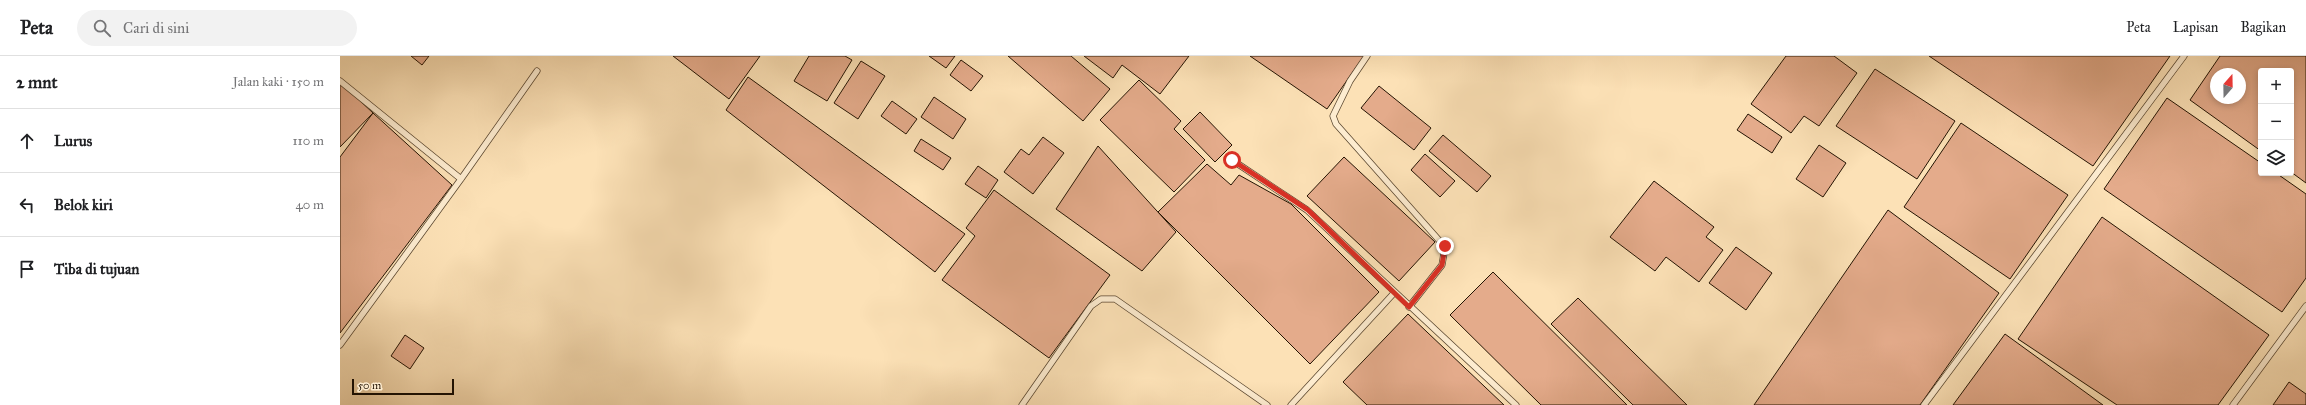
<!DOCTYPE html>
<html lang="id">
<meta charset="utf-8">
<style>
:root{--surface:#fff;--page:#f2f2f2;--text:#202124;--muted:#757577;--line:#e0e0e0}
body{margin:0;font-family:"IM FELL Great Primer",serif;background:var(--page);color:var(--text)}
.controls{position:absolute;right:12px;top:12px;display:grid;overflow:hidden;border-radius:4px;box-shadow:0 2px 6px #0003}
.controls button{width:36px;height:36px;display:grid;place-items:center;padding:0;border:0;border-bottom:1px solid var(--line);background:var(--surface);color:var(--text);font:20px sans-serif}
.compass{position:absolute;left:1870px;top:12px;width:36px;height:36px;border-radius:50%;background:var(--surface);box-shadow:0 2px 6px #0003;rotate:20deg}
.scale{position:absolute;left:12px;bottom:10px;width:102px;box-sizing:border-box;padding-left:4px;border:2px solid #241403;border-top:0;font-size:11px;line-height:14px;white-space:nowrap;color:#241403;-webkit-text-stroke:3px #fdecd0;paint-order:stroke}
.stop{position:absolute;width:12px;height:12px;margin:-9px;border:3px solid #d93025;border-radius:50%;background:#fff}
.stop.end{background:#d93025;border-color:#fff;box-shadow:0 1px 4px #0008}
.list{margin:0;padding:0;list-style:none}
h2{display:flex;justify-content:space-between;align-items:center;height:52px;margin:0;padding:0 16px;font-size:17px}
h2 small{font-size:13px;font-weight:400;color:var(--muted)}
.list li{display:grid;grid-template-columns:26px 1fr auto;gap:12px;align-items:center;box-sizing:border-box;height:64px;padding:0 16px;border-top:1px solid var(--line)}
.list b{display:block;font-size:15px;white-space:nowrap}
.list em{font-size:13px;font-style:normal;color:var(--muted)}
.icon{flex:none;width:22px;height:22px;fill:none;stroke:currentColor;stroke-width:2;stroke-linecap:round;stroke-linejoin:round}
.map{position:relative;flex:none;width:1966px;height:349px;overflow:hidden}
header{display:flex;align-items:center;gap:24px;box-sizing:border-box;height:56px;padding:0 20px;background:var(--surface);border-bottom:1px solid var(--line)}
header strong{font-size:19px}
nav{display:flex;gap:22px;margin-inline-start:auto;font-size:14px}
.search{width:280px;height:36px;background:var(--page);display:flex;align-items:center;gap:10px;box-sizing:border-box;padding:0 14px;border-radius:22px;color:var(--muted);font-size:15px}
main{display:flex}
aside{flex:1;background:var(--surface)}
.map>svg:first-child{display:block}
.building{fill:#e4ab8b;stroke:#241403;fill-rule:evenodd}
.lines{fill:none;stroke-linecap:round;stroke-linejoin:round}
.service-casing{stroke:#5a4730;stroke-width:7}
.service{stroke:#fdecd0;stroke-width:5.5}
.route{stroke:#d93025;stroke-width:5}
</style>
<header>
<strong>Peta</strong>
<div class="search"><svg class="icon" aria-label="search" viewBox="0 0 24 24"><circle cx="10" cy="10" r="6"/><path d="M15 15l6 6"/></svg>Cari di sini</div>
<nav><a>Peta</a><a>Lapisan</a><a>Bagikan</a></nav>
</header>
<main>
<aside>
<h2>2 mnt<small>Jalan kaki · 150 m</small></h2>
<ul class="list">
<li><svg class="icon" aria-label="ahead" viewBox="0 0 24 24"><path d="M12 20V5M6 11l6-6 6 6"/></svg><div><b>Lurus</b></div><em>110 m</em></li>
<li><svg class="icon" aria-label="left" viewBox="0 0 24 24"><path d="M17 20v-9H6M10 6l-5 5 5 5"/></svg><div><b>Belok kiri</b></div><em>40 m</em></li>
<li><svg class="icon" aria-label="arrive" viewBox="0 0 24 24"><path d="M6 21V4h12l-3 4 3 4H6"/></svg><div><b>Tiba di tujuan</b></div></li>
</ul>
</aside>
<div class="map">
<svg width="1966" height="349" viewBox="0 0 1966 349">
<rect width="100%" height="100%" fill="#fce1b6"/>
<filter id="stains"><feTurbulence type="fractalNoise" baseFrequency=".005" numOctaves="4"/><feColorMatrix values="0 0 0 0 .2 0 0 0 0 .09 0 0 0 0 .02 0 0 0 .5 -.17"/></filter>
<radialGradient id="worn" r=".72"><stop offset=".6" stop-color="#630" stop-opacity="0"/><stop offset="1" stop-color="#630" stop-opacity=".3"/></radialGradient>
<!-- building -->
<path class="building" d="M71 0H89L82 9Z
M333 0H420L389 43Z
M469 0H505L512 4 487 45 454 25Z
M589 0H615L606 12Z
M668 0H731L770 33 743 65Z
M744 0H849L820 38 782 9 773 22Z
M910 0H1024L987 53Z
M1446 0H1494L1517 17 1479 70 1464 60 1451 77 1411 48Z
M1589 0H1830L1753 110Z
M1880 0H1966V127L1951 116V15H1921V95L1850 44ZM1876 18H1900V42H1876Z
M621 4 643 20 631 35 610 19Z
M521 5 545 20 518 63 494 47Z
M1535 13 1615 65 1577 123 1496 70Z
M408 21 625 178 595 216 386 54Z
M799 24 841 65 834 73 865 104 834 136 760 64Z
M0 26 33 57 0 91Z
M1039 30 1091 72 1074 94 1021 52Z
M594 41 626 63 613 83 581 61Z
M1827 42 1921 107V117H1936L1966 138V222L1942 256 1764 133Z
M552 45 577 63 566 78 541 60Z
M860 56 892 89 875 106 843 73Z
M33 57 112 129 0 277V101Z
M1408 58 1442 81 1432 97 1397 74Z
M1621 67 1728 139 1670 223 1564 151Z
M1103 79 1151 120 1137 136 1089 95Z
M703 81 724 97 693 138 664 116 681 93 689 99Z
M581 83 611 102 603 114 574 95Z
M1479 89 1506 107 1483 141 1456 123Z
M758 90 836 176 802 215 716 153Z
M1085 98 1115 125 1100 141 1071 114Z
M1004 101 1095 186 1059 225 967 140Z
M867 108 891 129 899 119 951 148 1039 236 970 308 818 156Z
M638 110 658 124 646 142 625 128Z
M1314 125 1374 171 1366 181 1383 194 1359 226 1326 201 1315 215 1270 181Z
M654 134 770 219 709 302 602 224 635 180 626 172Z
M1548 154 1659 237 1580 349H1414Z
M1762 161 1929 279 1878 349H1777L1678 283Z
M1396 191 1432 217 1406 254 1369 227Z
M1153 216 1287 349H1201L1110 259Z
M1238 242 1347 349H1293L1211 268Z
M1068 258 1164 349H1027L1003 326Z
M1665 278 1763 349H1613Z
M65 279 84 292 70 313 51 300Z
M1949 326 1966 338V349H1933Z"/>
<g class="lines">
<!-- service casing -->
<g class="service-casing">
<path id="service" d="M1027 0 1010 25 993 60 996 68 1105 191 1102 209 1069 251
M0 25 121 123
M892 104 967 154 1176 349
M0 289 121 123 197 15
M682 349 751 250 761 243H775L927 349
M951 349 1054 237
M1584 349 1844 0
M1893 349 1966 250"/>
</g>
<!-- service -->
<use href="#service" class="service"/>
</g>
<g class="lines">
<!-- route -->
<path class="route" d="M892 104 968 154 1069 251 1102 209 1105 190"/>
</g>
<rect width="100%" height="100%" filter="url(#stains)"/>
<rect width="100%" height="100%" fill="url(#worn)"/>
</svg>
<div class="controls">
<button>+</button>
<button>−</button>
<button><svg class="icon" aria-label="layers" viewBox="0 0 24 24"><path d="M12 4l9 5-9 5-9-5zM3 14l9 5 9-5"/></svg></button>
</div>
<svg class="compass" viewBox="-18 -18 36 36"><path d="M0-13l5 13h-10z" fill="#e53935"/><path d="M0 13l5-13h-10z" fill="#757577"/></svg>
<div class="scale">50 m</div>
<div class="stop" style="left:892px;top:104px"></div>
<div class="stop end" style="left:1105px;top:190px"></div>
</div>
</main>
